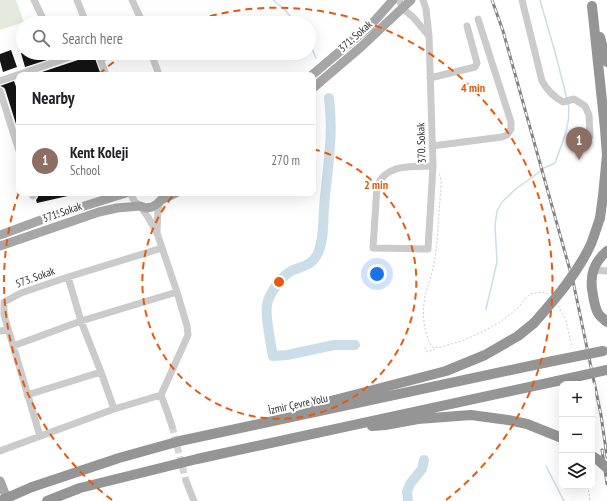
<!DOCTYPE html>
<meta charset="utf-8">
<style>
:root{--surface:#fff;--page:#f6f6f6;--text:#202124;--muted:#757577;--line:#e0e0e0;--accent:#db2777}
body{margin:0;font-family:"PT Sans Narrow",sans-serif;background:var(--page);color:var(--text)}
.controls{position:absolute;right:12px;bottom:12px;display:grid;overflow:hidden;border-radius:8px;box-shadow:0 4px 16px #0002}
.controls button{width:36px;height:36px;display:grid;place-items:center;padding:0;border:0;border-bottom:1px solid var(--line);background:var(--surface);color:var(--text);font:20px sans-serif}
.you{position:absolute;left:377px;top:274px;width:14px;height:14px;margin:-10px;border:3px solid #fff;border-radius:50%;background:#1a73e8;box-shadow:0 0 0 6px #1a73e833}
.badge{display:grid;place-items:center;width:26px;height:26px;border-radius:50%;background:var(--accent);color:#fff;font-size:13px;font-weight:700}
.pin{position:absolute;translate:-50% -33px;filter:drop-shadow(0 1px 2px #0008)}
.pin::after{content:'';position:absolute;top:21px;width:14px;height:12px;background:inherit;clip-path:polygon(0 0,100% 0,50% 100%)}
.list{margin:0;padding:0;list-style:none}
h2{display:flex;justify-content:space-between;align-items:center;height:52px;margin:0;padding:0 16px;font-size:17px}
h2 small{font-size:13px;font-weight:400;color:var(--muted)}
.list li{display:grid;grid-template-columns:26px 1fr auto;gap:12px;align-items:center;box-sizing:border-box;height:72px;padding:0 16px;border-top:1px solid var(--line)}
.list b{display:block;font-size:15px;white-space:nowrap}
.list p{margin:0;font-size:13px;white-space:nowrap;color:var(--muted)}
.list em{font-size:13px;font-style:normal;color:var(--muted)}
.icon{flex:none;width:22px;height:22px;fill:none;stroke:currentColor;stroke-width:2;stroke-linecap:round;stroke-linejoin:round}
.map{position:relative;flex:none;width:607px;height:501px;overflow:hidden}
.search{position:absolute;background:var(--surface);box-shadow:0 4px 16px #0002;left:16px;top:16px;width:300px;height:44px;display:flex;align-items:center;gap:10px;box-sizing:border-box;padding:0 14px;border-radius:22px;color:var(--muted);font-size:15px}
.panel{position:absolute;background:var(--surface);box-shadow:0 4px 16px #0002;left:16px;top:72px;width:300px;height:124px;border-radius:8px}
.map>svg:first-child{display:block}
.green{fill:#e4eadd}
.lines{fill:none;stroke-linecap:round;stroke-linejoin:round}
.stream{stroke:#cbdee8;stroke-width:1.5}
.river{stroke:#cbdee8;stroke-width:10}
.building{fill:#151515}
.minor-tunnel{stroke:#d5d5d5;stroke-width:7;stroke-dasharray:7 3.5;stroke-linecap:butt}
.path{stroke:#cbcbcb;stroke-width:1;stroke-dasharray:2 2;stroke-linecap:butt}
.minor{stroke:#cbcbcb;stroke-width:7}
.major{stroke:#a6a6a6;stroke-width:9}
.highway{stroke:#959595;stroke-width:10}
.rail-casing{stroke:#838383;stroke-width:3}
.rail{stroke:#fff;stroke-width:1.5;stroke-dasharray:4.5;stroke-linecap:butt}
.highway-bridge{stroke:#959595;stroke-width:10}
.ring{fill:none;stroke:#e8590c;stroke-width:2;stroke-dasharray:7 5}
.labels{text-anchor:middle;stroke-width:4;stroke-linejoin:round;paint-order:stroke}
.street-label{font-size:11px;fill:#2e2e2e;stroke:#fff}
.centre{fill:#e8590c;stroke:#fff;stroke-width:2}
.ring-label{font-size:12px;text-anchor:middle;font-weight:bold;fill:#e8590c;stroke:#fff;stroke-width:4;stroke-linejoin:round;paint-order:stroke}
</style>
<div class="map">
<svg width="607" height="501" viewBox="0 0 607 501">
<rect width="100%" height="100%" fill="#fff"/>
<!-- green -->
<path class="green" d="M0 0H16L24 22 0 30Z"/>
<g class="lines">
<!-- stream -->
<path class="stream" d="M273 0 286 11 296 23
M540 0 555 52 567 99
M309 42 316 58
M486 309 497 262 495 225 497 211 502 202 517 188 534 176 544 168 555 163C562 143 572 123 568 102
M546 466 564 501"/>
<!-- river -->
<path class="river" d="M329 98C334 136 327 170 324 208 323 222 324 239 318 253 312 266 302 266 291 271 281 277 269 293 267 305 265 316 271 345 273 356L287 355 334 345H355
M408 501 407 492 410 484 422 469 424 460"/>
</g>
<!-- building -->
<path class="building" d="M11 50 17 67 3 72 0 61V54Z
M21 53H52L53 58 25 67Z
M93 53 101 75H33L84 58 86 55Z
M14 81 19 95V123L16 124 5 89 3 87 0 86Z
M37 193H72V195L37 203 36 200 38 197Z"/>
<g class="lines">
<!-- minor-tunnel -->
<path class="minor-tunnel" d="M172 426 186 481"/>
<!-- path -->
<path class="path" d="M439 174C443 180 440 194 440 201 438 222 438 243 434 263 432 274 428 285 425 296 422 313 423 332 432 347L438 348 448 345 464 340 484 331 500 322 518 308 525 299 530 294 542 292 548 294
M558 306 566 320 572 348
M425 347 427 352 437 348
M588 486 590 501"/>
<!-- minor -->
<path class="minor" d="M34 0 45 23
M77 0 86 23
M132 0 143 23
M399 0 403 9 413 17 429 36
M423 0 426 9 429 36 433 166 428 249 373 248 377 186C387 163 412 167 433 166
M522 0 542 81C547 90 554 97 563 102L574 99 585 106 589 115 590 136
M98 53 106 75
M151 53 159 75
M100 59 116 53
M430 78 475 67 477 63 467 26
M0 81 82 53
M0 91 19 151
M432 146 502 137 507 135 511 129V122L478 19
M32 193 33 196
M132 193V197L135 202 140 206 148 217 157 233 177 292 187 326 188 335 161 395 168 414 172 426
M157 233 158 209 163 193
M593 270 607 271
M68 277 81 321 101 372 114 409
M0 331 8 330
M13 346 81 321 177 292
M27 395 101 372
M40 436 4 315V302L21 293 68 277 162 248
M0 451 114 409 161 395
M186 481 194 501"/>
<!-- major -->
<path class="major" d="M312 75 370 26 393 0
M313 88 361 47 411 0
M0 235 49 217 126 193
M0 246 99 212 117 208 140 206 146 208 152 207 157 204 161 200 176 193
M0 481 8 501"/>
<!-- highway -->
<path class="highway" d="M592 6 605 129 607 155 603 196 600 218
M600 37 607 62
M607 251C593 263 589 277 593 295 594 301 595 308 598 313 600 317 604 319 607 322
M304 408 446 371 485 355 518 336 534 323
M372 426 385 425 418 419 471 415 508 420 527 424 562 438
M32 487 119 458 180 441 553 361
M47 501 80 488 197 459 557 381"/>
<!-- rail casing -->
<g class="rail-casing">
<path id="rail" d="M492 0 503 31 573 281 601 415 607 457
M602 450 607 484"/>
</g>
<!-- rail -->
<use href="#rail" class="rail"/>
<!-- highway-bridge -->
<path class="highway-bridge" d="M534 323C556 298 577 274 591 244 594 236 597 227 600 218
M553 361 603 351
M557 381 607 370
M592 456 597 459 607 468
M0 501 32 487"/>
</g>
<!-- distance rings -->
<g class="ring">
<path d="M313 149A137 137 0 1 1 175 193"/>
<path d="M112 500A275 275 0 0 1 19 192M99 74A275 275 0 0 1 125 54M187 23A275 275 0 0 1 446 500"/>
</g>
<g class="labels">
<!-- street labels -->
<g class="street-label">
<text transform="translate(355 36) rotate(-42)" y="4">371. Sokak</text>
<text transform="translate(421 143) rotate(-92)" y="4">370. Sokak</text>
<text transform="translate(62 212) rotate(-19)" y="4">371. Sokak</text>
<text transform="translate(35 277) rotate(-20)" y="4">573. Sokak</text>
<text transform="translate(298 404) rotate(-12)" y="4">İzmir Çevre Yolu</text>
</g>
</g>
<circle cx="279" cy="282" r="6" class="centre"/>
<g class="ring-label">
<text x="473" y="92">4 min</text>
<text x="376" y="189">2 min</text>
</g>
</svg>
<div class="controls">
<button>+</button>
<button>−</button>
<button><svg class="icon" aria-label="layers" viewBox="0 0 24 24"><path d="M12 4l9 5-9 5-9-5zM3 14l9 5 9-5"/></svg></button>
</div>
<div class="you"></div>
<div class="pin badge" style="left:579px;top:160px;background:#8d6e63">1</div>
<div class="search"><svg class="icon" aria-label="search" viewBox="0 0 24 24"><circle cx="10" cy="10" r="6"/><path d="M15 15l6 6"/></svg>Search here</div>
<section class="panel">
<h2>Nearby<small></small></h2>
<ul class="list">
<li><span class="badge" style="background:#8d6e63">1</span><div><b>Kent Koleji</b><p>School</p></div><em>270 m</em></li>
</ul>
</section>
</div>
